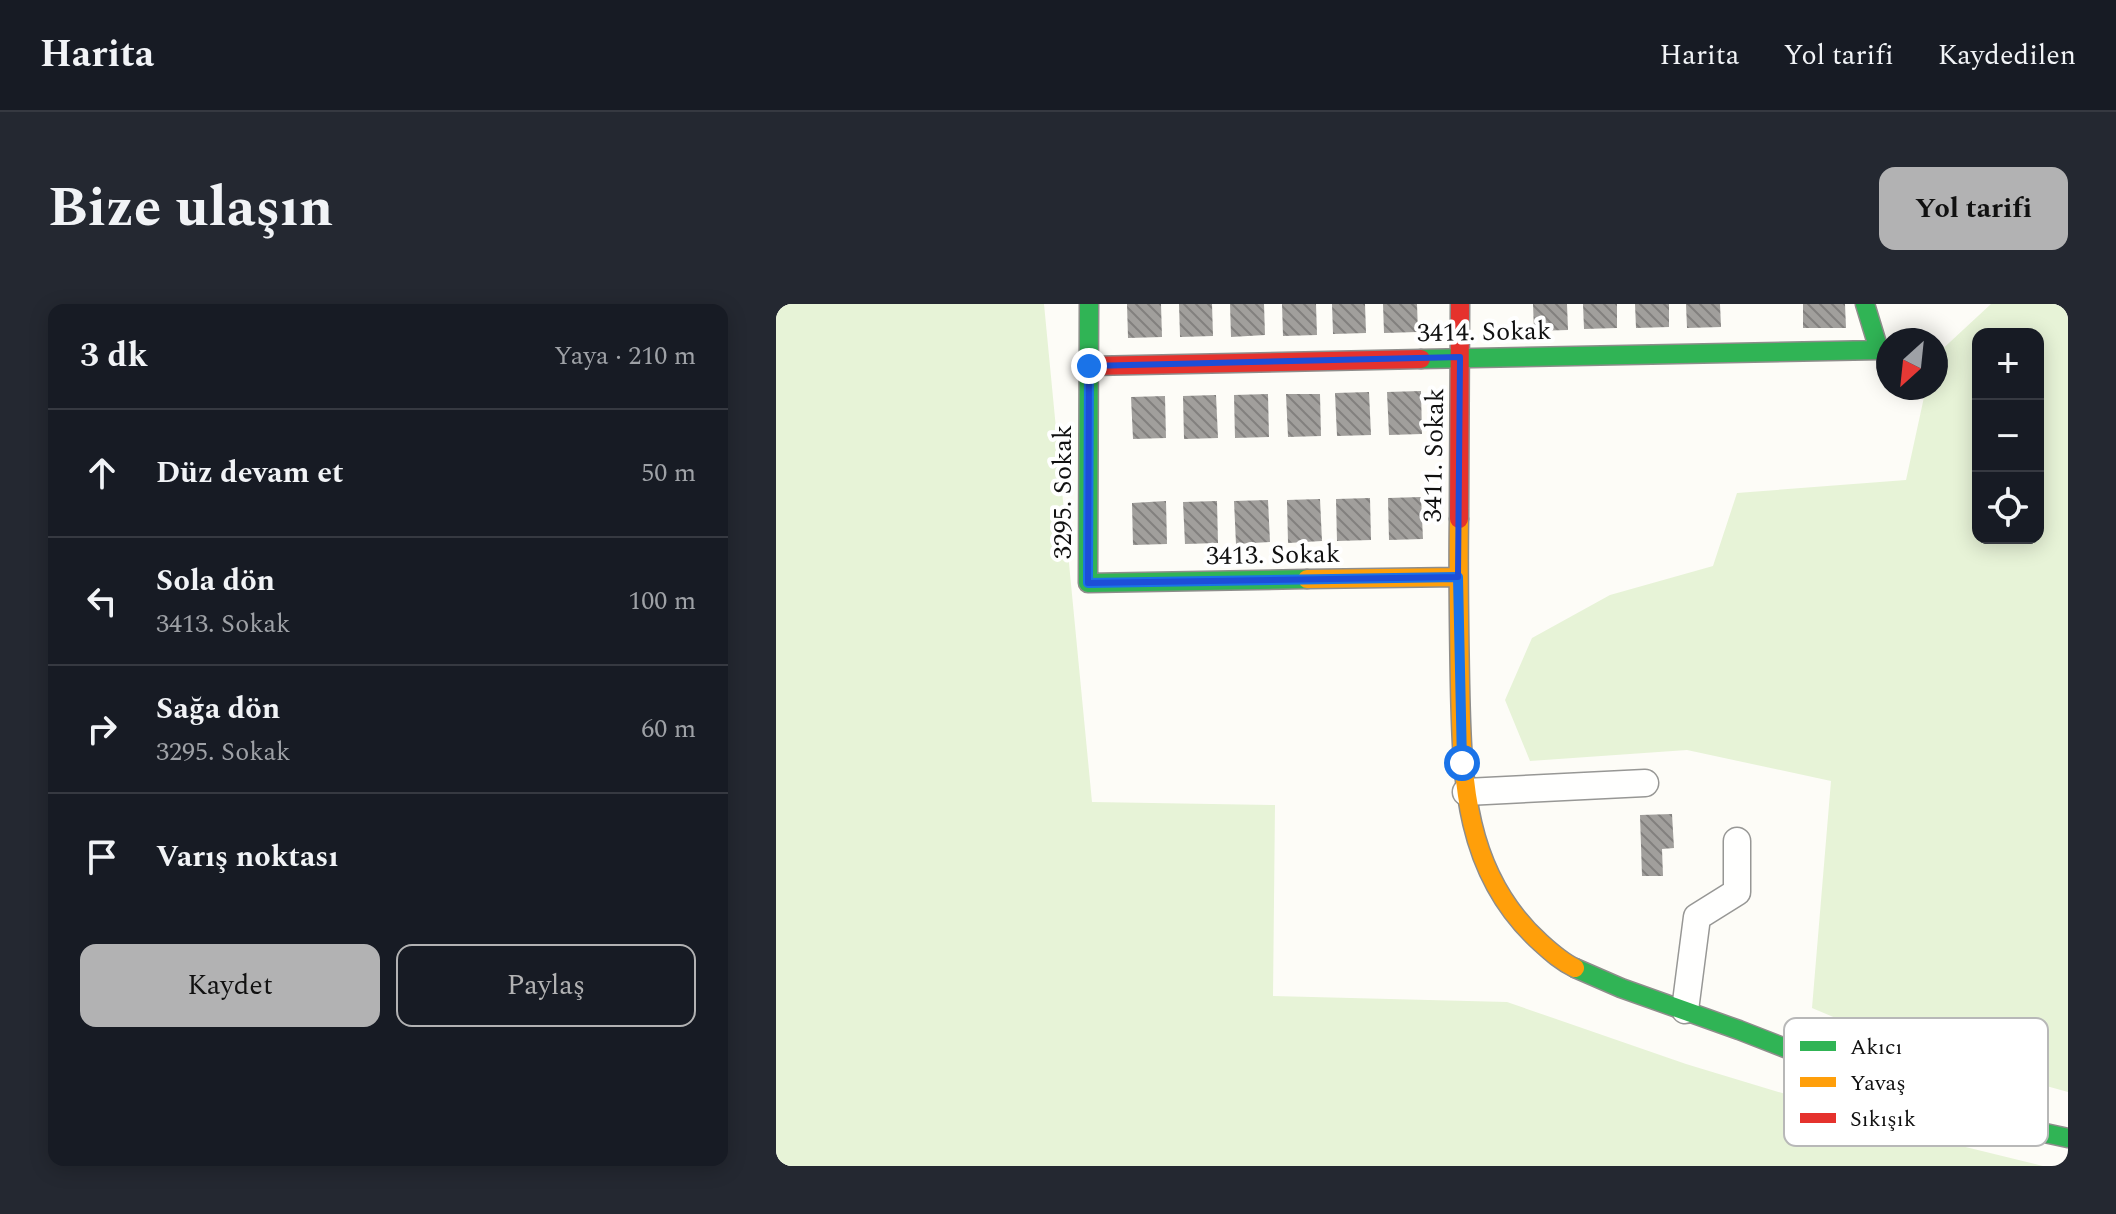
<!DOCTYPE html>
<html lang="tr">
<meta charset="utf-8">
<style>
:root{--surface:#171b24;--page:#242831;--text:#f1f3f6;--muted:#9ea1a6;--line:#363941;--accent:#b2b2b3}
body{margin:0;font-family:Spectral,serif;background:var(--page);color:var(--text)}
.controls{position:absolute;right:24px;top:24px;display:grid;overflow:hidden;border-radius:16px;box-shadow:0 4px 20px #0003}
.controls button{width:72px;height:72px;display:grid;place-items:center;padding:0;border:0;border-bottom:2px solid var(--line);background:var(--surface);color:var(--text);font:40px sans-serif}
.compass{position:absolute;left:1100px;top:24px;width:72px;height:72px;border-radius:50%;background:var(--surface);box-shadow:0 4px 20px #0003;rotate:207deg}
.stop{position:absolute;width:24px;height:24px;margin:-18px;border:6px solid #1a73e8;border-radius:50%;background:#fff}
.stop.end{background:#1a73e8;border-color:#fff;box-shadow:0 2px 8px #0008}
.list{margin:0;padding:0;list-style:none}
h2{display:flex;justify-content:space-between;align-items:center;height:104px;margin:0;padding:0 32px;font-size:34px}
h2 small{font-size:26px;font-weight:400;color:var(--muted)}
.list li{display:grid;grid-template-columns:52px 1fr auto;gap:24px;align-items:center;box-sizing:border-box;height:128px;padding:0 32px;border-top:2px solid var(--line)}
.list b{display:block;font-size:30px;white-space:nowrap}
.list p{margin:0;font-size:26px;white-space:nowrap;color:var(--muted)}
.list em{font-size:26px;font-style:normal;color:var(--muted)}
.actions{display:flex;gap:16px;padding:24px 32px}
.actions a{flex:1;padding:18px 0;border:2px solid var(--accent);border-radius:16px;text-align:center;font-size:28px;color:var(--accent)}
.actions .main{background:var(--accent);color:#111}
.icon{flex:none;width:44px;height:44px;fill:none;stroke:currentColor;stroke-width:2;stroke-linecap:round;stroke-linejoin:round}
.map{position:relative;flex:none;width:1292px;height:862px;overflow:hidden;border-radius:16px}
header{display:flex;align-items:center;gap:48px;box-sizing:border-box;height:112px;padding:0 40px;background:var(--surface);border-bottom:2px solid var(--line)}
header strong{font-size:38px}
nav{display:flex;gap:44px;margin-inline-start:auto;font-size:28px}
.intro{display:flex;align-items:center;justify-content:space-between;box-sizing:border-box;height:192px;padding:0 48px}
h1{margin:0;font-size:56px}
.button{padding:20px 36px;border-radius:16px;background:var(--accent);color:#111;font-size:28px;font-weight:700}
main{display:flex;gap:48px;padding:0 48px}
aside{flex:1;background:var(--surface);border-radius:16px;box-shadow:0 4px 20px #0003}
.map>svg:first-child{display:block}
.grass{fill:#e7f3d7;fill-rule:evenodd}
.building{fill:url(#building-back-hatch)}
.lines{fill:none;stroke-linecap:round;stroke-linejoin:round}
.street-casing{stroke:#979795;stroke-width:29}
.fast-casing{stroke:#8e8d8b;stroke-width:21}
.slow-casing{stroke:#8e8d8b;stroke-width:21}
.jam-casing{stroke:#8e8d8b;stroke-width:21}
.street{stroke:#fffffe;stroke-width:26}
.fast{stroke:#30b455;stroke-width:18}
.slow{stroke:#ff9f0a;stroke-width:18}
.jam{stroke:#e5322d;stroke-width:18}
.route{stroke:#1a73e8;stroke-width:10}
.marked{fill:none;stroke:#1d4ed8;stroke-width:6;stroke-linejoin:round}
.labels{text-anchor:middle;stroke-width:8;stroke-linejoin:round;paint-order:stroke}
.street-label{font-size:26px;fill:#111;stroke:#fff}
.key{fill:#fff;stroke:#b8b8b8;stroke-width:2}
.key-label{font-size:22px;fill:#111}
</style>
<header>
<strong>Harita</strong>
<nav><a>Harita</a><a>Yol tarifi</a><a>Kaydedilen</a></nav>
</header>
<div class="intro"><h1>Bize ulaşın</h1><a class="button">Yol tarifi</a></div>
<main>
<aside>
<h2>3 dk<small>Yaya · 210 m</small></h2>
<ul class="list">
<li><svg class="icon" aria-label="ahead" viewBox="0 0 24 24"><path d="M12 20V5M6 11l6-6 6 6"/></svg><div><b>Düz devam et</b></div><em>50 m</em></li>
<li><svg class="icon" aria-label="left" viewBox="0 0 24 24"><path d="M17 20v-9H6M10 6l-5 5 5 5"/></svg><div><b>Sola dön</b><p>3413. Sokak</p></div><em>100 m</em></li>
<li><svg class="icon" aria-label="right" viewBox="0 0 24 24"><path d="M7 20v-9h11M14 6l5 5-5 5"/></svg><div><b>Sağa dön</b><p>3295. Sokak</p></div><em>60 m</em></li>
<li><svg class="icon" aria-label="arrive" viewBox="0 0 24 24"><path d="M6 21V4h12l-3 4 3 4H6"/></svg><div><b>Varış noktası</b></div></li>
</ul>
<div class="actions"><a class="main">Kaydet</a><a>Paylaş</a></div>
</aside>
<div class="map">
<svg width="1292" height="862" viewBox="0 0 1292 862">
<defs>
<pattern id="building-back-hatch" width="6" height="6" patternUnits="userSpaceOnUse" patternTransform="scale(2)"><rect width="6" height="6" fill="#a19f9c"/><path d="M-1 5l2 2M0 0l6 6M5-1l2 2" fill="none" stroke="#82807e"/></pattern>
</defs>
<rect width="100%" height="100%" fill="#fdfcf7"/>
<!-- grass -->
<path class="grass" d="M0 0H268L316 498 499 501 497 692 731 698 910 760 1161 836 1267 862H0Z
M1215 0H1292V788L1126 742 1036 704 1055 477 911 446 754 457 729 396 756 334 834 291 937 262 961 189 1130 176 1150 84H1160V51ZM1202 30H1262V234H1202Z"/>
<!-- building -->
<path class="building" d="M351 0H385L386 33 352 34Z
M403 0H436L437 32 404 33Z
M454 0H488L489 31 455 33Z
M506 0H540L541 31 507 32Z
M556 0H589L590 29 557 30Z
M607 0H641L642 28 608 29Z
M757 0H791L792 26 758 27Z
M807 0H841V24L808 25Z
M859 0H893V23L860 24Z
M910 0H944L945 23 911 24Z
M1027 0H1069L1070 24H1027Z
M645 87 646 130 613 131 611 88Z
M593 88 595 131 561 132 559 89Z
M492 90 493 133 459 134 458 91Z
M510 90H544L545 132 512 133Z
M440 91 442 134 408 135 407 92Z
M389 92 390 134 357 135 355 93Z
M645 193 647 235 613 236 612 194Z
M594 194 595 236 561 237 560 195Z
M544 195 546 237 512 239 511 196Z
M492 196 494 238 460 240 458 197Z
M390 197 391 240 357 241 356 199Z
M441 197 442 239 409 240 407 198Z
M896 510 898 544 886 545 887 572H866L864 511Z"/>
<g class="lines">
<!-- street casing -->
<g class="street-casing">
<path id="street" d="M690 488 869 479
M909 706 921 613 961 588V537"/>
</g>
<!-- fast casing -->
<g class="fast-casing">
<path id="fast" d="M313 0 312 279 531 275
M645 55 1103 46 1089 0
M799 664 845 684 963 726 1102 780 1236 822 1292 834"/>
</g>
<!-- slow casing -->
<g class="slow-casing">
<path id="slow" d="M683 215C682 270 683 325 684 380 686 476 688 570 765 639 776 649 786 658 799 664
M531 275 682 273"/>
</g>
<!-- jam casing -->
<g class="jam-casing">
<path id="jam" d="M313 62 645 55
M683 215 684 0"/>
</g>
<!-- street -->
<use href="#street" class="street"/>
<!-- fast -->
<use href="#fast" class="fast"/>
<!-- slow -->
<use href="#slow" class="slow"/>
<!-- jam -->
<use href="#jam" class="jam"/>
</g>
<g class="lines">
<!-- route -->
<path class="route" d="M313 62 312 279 682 273 686 459"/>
</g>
<!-- marked area -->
<path class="marked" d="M684 53 682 273 312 279 313 62Z"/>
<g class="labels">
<!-- street labels -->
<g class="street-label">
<text transform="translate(708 27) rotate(-1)" y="9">3414. Sokak</text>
<text transform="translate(657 151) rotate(-89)" y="9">3411. Sokak</text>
<text transform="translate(286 188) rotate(-90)" y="9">3295. Sokak</text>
<text transform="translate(497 250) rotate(-1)" y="9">3413. Sokak</text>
</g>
</g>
<!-- legend -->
<rect x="1008" y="714" width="264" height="128" rx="12" class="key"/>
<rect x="1024" y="737" width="36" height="10" fill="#30b455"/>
<rect x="1024" y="773" width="36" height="10" fill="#ff9f0a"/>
<rect x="1024" y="809" width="36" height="10" fill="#e5322d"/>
<g class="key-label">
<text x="1074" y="750">Akıcı</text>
<text x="1074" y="786">Yavaş</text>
<text x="1074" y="822">Sıkışık</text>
</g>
</svg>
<div class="controls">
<button>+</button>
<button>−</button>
<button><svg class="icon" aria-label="locate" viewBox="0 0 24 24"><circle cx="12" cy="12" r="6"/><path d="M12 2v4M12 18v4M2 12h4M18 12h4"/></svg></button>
</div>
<svg class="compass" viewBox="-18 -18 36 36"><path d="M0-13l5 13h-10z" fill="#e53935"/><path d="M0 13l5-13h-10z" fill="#9ea1a6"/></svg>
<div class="stop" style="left:686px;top:459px"></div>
<div class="stop end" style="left:313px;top:62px"></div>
</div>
</main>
